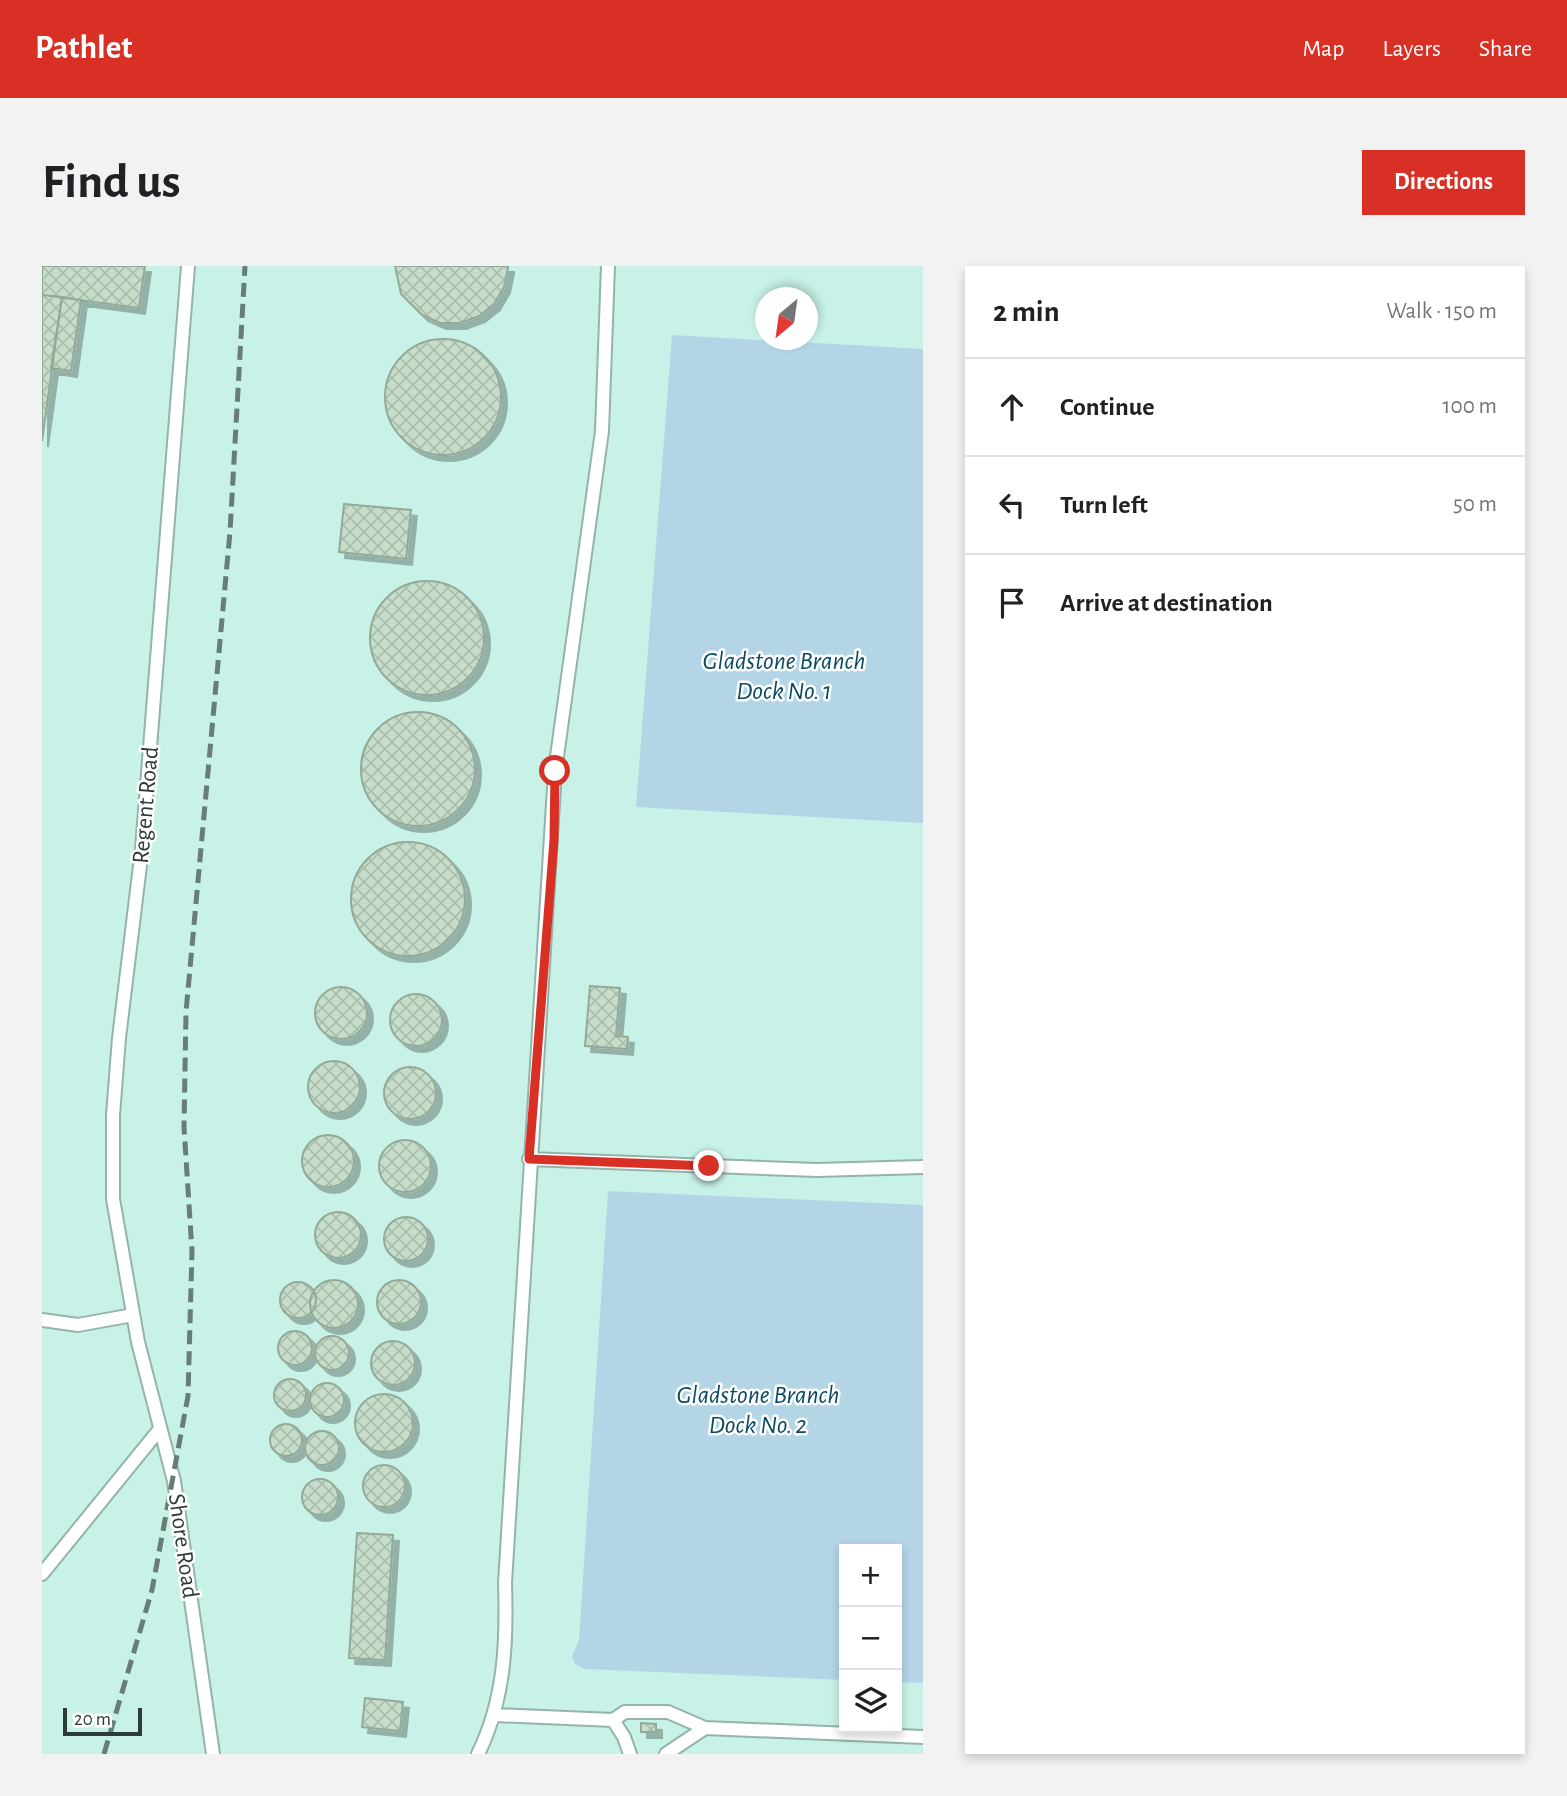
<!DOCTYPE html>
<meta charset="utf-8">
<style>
:root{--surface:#fff;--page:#f2f2f2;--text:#202124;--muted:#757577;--line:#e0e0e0;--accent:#d93025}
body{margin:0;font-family:"Alegreya Sans",sans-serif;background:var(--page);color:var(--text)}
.controls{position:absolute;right:21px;bottom:21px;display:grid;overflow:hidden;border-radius:0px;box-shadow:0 4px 10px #0003}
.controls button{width:63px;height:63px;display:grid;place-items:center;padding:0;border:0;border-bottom:2px solid var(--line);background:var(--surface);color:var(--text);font:35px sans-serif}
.compass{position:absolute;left:713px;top:21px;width:63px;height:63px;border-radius:50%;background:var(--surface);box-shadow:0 4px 10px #0003;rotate:209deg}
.scale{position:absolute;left:21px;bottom:18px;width:79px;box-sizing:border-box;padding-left:7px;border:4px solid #2d3a36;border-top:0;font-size:19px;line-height:24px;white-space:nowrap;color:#2d3a36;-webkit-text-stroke:5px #fff;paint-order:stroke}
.stop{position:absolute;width:21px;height:21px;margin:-16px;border:5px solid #d93025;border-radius:50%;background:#fff}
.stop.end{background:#d93025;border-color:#fff;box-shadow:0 2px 7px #0008}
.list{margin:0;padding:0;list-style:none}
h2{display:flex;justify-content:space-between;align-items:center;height:91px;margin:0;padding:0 28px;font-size:30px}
h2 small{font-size:23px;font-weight:400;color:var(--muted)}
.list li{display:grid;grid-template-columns:46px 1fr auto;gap:21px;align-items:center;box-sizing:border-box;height:98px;padding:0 28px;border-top:2px solid var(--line)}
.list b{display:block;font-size:26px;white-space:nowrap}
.list em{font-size:23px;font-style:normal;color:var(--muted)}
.icon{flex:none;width:38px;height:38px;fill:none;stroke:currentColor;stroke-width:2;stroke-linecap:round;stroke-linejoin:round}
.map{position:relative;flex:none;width:881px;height:1488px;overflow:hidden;border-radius:0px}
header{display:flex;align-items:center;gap:42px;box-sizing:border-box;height:98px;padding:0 35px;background:var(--accent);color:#fff}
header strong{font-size:33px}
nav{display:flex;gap:38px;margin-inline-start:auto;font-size:24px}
.intro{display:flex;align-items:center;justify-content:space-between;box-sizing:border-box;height:168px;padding:0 42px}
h1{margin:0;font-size:49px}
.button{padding:18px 32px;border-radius:0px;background:var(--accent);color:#fff;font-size:24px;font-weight:700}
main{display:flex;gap:42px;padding:0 42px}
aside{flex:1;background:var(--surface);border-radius:0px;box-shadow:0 4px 10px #0003}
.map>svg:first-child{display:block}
.built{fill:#c8f2e7;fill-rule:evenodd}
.water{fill:#b4d5e6}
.building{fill:url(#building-cross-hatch);stroke:#93aa97;stroke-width:2;filter:url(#shadow)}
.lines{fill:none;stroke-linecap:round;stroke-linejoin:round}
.lane-casing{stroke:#94b3ab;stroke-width:16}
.lane{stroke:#fff;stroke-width:12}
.rail{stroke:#687d77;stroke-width:5;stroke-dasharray:14 7;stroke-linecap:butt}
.route{stroke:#d93025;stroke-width:9}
.labels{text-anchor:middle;stroke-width:5;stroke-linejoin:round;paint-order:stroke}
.street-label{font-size:24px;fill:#2d3a36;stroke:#fff}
.water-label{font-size:26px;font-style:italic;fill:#094a62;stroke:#fff}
</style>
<header>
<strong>Pathlet</strong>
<nav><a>Map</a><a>Layers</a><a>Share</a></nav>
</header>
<div class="intro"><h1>Find us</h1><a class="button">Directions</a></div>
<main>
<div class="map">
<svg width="881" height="1488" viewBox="0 0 881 1488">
<defs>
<pattern id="building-cross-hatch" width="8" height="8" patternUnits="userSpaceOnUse" patternTransform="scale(1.75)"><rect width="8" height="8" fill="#c6ddca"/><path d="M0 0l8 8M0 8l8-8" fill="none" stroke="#aabeae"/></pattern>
<filter id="shadow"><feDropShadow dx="6" dy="6" stdDeviation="0" flood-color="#0004"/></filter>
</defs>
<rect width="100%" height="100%" fill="#dafcf3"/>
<!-- built -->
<path class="built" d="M0 0H881V1488H0ZM724 32H766V74H724ZM802 1283H855V1462H802Z"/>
<!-- water -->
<path class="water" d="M630 69 881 83V557L594 541Z
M566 925 881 939V1417L855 1416V1283H802V1414L543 1403 533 1398 530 1391 537 1374Z"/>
<!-- building -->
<path class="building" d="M0 0H103L97 42 0 29Z
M353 0H466V2L462 21 452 38 437 50 418 57H398L380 49 359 28Z
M0 29 20 31 0 175Z
M20 31 39 34 29 105 9 102Z
M343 131a58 58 0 1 1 116 0a58 58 0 1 1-116 0Z
M302 238 369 244 364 293 297 286Z
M328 372a57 57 0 1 1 114 0a57 57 0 1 1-114 0Z
M319 503a57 57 0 1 1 114 0a57 57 0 1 1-114 0Z
M309 633a57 57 0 1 1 114 0a57 57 0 1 1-114 0Z
M548 720 578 722 574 770 586 771 585 783 543 780Z
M273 747a26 26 0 1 1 52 0a26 26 0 1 1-52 0Z
M348 754a26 26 0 1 1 52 0a26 26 0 1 1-52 0Z
M266 821a26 26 0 1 1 52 0a26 26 0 1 1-52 0Z
M342 827a26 26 0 1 1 52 0a26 26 0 1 1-52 0Z
M260 895a26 26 0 1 1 52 0a26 26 0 1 1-52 0Z
M337 900a26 26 0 1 1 52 0a26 26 0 1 1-52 0Z
M273 969a23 23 0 1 1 46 0a23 23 0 1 1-46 0Z
M342 973a22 22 0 1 1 44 0a22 22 0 1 1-44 0Z
M335 1036a22 22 0 1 1 44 0a22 22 0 1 1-44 0Z
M268 1038a24 24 0 1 1 48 0a24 24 0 1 1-48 0Z
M238 1034a18 18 0 1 1 36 0a18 18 0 1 1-36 0Z
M236 1082a17 17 0 1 1 34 0a17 17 0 1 1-34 0Z
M273 1087a17 17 0 1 1 34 0a17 17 0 1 1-34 0Z
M329 1097a22 22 0 1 1 44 0a22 22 0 1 1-44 0Z
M232 1129a16 16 0 1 1 32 0a16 16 0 1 1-32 0Z
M268 1134a17 17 0 1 1 34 0a17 17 0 1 1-34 0Z
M313 1157a29 29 0 1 1 58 0a29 29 0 1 1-58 0Z
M228 1174a16 16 0 1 1 32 0a16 16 0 1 1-32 0Z
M263 1182a17 17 0 1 1 34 0a17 17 0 1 1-34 0Z
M321 1220a21 21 0 1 1 42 0a21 21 0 1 1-42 0Z
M260 1231a18 18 0 1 1 36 0a18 18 0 1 1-36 0Z
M315 1267 351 1269 343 1394 307 1392Z
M323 1432 361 1436 358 1465 320 1461Z
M599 1457 614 1458V1466H599Z"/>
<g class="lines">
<!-- lane casing -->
<g class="lane-casing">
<path id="lane" d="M146 0 100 583 77 772 71 849V933L96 1076 132 1215 171 1488
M487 893 775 904 881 901
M0 1054 36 1059 91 1049
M0 1308 117 1164
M452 1449 571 1454 583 1446H626L663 1462 881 1471
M571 1454 582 1471 588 1488
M436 1488C463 1433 465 1376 463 1317L513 505 560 165 566 0
M624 1488 663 1462"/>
</g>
<!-- lane -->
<use href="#lane" class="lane"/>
<!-- rail -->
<path class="rail" d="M62 1488 110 1324 146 1130 150 985 142 861 144 746 188 266 203 0"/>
</g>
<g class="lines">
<!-- route -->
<path class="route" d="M513 505 512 574 487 893 667 900"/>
</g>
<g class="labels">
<!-- street labels -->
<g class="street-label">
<text transform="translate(103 539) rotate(-85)" y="8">Regent Road</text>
<text transform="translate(142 1280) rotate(82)" y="8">Shore Road</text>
</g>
<!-- water labels -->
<g class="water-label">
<text x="742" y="403">Gladstone Branch<tspan x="742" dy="30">Dock No. 1</tspan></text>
<text x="716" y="1137">Gladstone Branch<tspan x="716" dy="30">Dock No. 2</tspan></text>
</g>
</g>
</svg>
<div class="controls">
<button>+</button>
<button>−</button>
<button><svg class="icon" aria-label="layers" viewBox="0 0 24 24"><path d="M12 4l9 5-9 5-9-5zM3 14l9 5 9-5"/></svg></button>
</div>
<svg class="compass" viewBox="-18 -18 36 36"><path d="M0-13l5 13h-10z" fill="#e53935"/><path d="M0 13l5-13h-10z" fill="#757577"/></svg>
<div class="scale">20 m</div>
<div class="stop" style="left:513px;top:505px"></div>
<div class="stop end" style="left:667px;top:900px"></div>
</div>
<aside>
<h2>2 min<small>Walk · 150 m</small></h2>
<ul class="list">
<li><svg class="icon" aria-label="ahead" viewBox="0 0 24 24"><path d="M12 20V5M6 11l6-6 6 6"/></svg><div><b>Continue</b></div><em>100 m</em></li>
<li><svg class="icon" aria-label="left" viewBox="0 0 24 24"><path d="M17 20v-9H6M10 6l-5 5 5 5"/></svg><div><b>Turn left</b></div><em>50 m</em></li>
<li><svg class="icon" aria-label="arrive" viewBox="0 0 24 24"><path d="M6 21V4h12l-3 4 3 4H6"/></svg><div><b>Arrive at destination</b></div></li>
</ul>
</aside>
</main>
